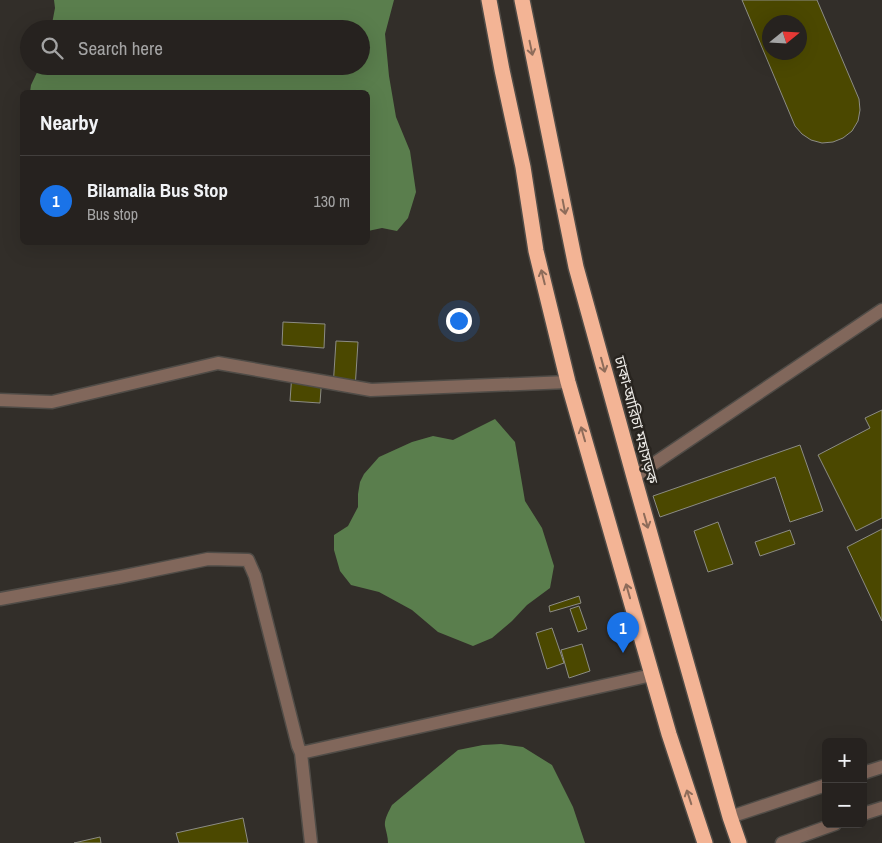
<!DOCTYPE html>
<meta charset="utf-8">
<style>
:root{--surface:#26221f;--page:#322f2c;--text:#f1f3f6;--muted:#a4a4a4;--line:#423f3d;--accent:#1a73e8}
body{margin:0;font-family:"Archivo Narrow","Noto Sans Bengali",sans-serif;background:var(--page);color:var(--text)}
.controls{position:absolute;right:15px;bottom:15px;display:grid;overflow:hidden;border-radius:8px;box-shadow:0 5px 20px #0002}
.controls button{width:45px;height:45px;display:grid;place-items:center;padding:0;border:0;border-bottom:1px solid var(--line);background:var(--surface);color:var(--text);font:25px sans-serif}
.compass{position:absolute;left:762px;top:15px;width:45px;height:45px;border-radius:50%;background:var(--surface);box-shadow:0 5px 20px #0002;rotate:72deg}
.you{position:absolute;left:458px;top:320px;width:18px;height:18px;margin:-12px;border:4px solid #fff;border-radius:50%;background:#1a73e8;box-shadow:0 0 0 8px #1a73e833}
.badge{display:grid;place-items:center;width:32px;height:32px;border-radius:50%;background:var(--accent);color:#fff;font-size:16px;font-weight:700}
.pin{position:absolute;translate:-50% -41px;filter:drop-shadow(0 1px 2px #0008)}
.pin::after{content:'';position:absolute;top:26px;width:18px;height:15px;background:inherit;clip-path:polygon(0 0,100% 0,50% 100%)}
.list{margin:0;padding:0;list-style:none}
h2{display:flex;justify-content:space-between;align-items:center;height:65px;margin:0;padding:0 20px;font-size:21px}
h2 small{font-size:16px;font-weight:400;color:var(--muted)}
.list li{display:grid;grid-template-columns:32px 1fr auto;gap:15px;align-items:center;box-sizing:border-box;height:90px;padding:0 20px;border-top:1px solid var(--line)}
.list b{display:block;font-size:19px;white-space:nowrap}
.list p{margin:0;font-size:16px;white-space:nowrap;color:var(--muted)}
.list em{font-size:16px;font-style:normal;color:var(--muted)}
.icon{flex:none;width:28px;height:28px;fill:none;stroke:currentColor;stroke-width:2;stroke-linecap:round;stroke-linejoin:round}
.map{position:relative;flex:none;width:882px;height:843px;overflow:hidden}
.search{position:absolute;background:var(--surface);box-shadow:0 5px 20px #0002;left:20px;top:20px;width:350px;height:55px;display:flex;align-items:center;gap:12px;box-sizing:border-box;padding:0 18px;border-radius:28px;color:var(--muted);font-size:19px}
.panel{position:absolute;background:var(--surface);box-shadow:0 5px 20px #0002;left:20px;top:90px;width:350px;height:155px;border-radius:8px}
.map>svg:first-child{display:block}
.water{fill:#5a7e4d}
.building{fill:#4b4800;stroke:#8c8c85;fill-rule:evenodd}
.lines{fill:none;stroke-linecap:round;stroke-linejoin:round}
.minor-casing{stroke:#504c47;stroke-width:15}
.highway-casing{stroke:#504c47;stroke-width:18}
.minor{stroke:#81675b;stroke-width:12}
.highway{stroke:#f3b495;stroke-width:15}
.oneway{stroke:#8e6c5a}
.labels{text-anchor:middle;stroke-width:5;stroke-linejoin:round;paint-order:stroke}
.street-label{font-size:15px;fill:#edebe7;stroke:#28241f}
</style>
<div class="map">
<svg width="882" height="843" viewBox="0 0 882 843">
<rect width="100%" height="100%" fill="#322e29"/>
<!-- water -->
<path class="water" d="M54 0H394L385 34 389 76 396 117 410 151 416 192 408 218 397 231 382 228 368 231V92H30L31 85 40 66H361V29H51L55 8Z
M495 419 515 442 525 501 542 528 554 566 550 588 527 605 512 621 492 638 473 646 438 632 412 610 379 592 351 585 340 571 334 550V535L348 526 358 507V494L360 482 364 474 379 457 412 442 433 436 453 440Z
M501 744 523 747 552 765 573 807 585 843H388C388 837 386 831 385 826 384 819 389 811 392 805L458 750 483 745Z"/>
<!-- building -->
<path class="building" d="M742 0H817L859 99 860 110 858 121 852 131 843 138 833 142 822 143 811 140 802 134 795 126ZM770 22H800V52H770Z
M283 322 325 324 324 348 282 345Z
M336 341 358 342 355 389 333 388Z
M292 373 322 375 320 403 290 401Z
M882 410V518L856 531 818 455 870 428 865 418Z
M800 445 823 511 790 522 775 477 660 517 653 496Z
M718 522 733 564 708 572 694 531Z
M882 529V621L847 547Z
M790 530 795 544 760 556 755 542Z
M579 596 581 603 550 612 549 606Z
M579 606 587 629 578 632 570 609Z
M552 628 564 663 547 669 536 633Z
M582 644 590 671 569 678 561 650Z
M243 818 248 843H179L176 833Z
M100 837 101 843H74Z"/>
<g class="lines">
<!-- minor casing -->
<g class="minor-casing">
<path id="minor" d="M0 400 52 402 218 363 371 390 568 382
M634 477 882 310
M0 599 120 577 208 559 248 560 255 576 298 746 301 753 311 843
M301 753 652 675
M863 773 882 767
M863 814 882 808
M730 817 826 785
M782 843 835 824"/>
</g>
<!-- highway casing -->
<g class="highway-casing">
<path id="highway" d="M489 0 502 70 523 167 536 251 568 382 669 734 705 843
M522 0 576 267 634 477 730 817 739 843"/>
</g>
<!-- minor -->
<use href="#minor" class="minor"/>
<!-- highway -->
<use href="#highway" class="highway"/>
</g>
<!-- one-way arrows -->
<defs><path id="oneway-shaft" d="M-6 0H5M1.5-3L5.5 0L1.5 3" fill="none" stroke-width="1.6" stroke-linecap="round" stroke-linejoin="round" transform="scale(1.25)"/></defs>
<g class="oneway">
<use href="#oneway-shaft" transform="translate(531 48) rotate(78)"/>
<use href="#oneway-shaft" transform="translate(564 207) rotate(79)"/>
<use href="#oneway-shaft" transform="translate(543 277) rotate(-104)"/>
<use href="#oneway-shaft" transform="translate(603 365) rotate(75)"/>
<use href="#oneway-shaft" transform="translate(583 434) rotate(-106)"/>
<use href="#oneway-shaft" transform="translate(646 521) rotate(74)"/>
<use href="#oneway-shaft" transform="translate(628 591) rotate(-106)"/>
<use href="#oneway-shaft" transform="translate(689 797) rotate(-108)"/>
</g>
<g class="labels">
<!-- street labels -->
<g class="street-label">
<text transform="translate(636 420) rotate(75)" y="5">ঢাকা-আরিচা মহাসড়ক</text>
</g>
</g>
</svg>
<div class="controls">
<button>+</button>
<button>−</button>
</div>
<svg class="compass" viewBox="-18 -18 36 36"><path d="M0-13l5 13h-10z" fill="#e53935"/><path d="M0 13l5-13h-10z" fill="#a4a4a4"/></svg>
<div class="you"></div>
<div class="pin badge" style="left:623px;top:653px">1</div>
<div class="search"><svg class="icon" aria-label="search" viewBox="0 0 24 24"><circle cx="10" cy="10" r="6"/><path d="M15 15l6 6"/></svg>Search here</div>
<section class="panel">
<h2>Nearby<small></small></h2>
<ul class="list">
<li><span class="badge">1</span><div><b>Bilamalia Bus Stop</b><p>Bus stop</p></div><em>130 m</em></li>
</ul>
</section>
</div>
